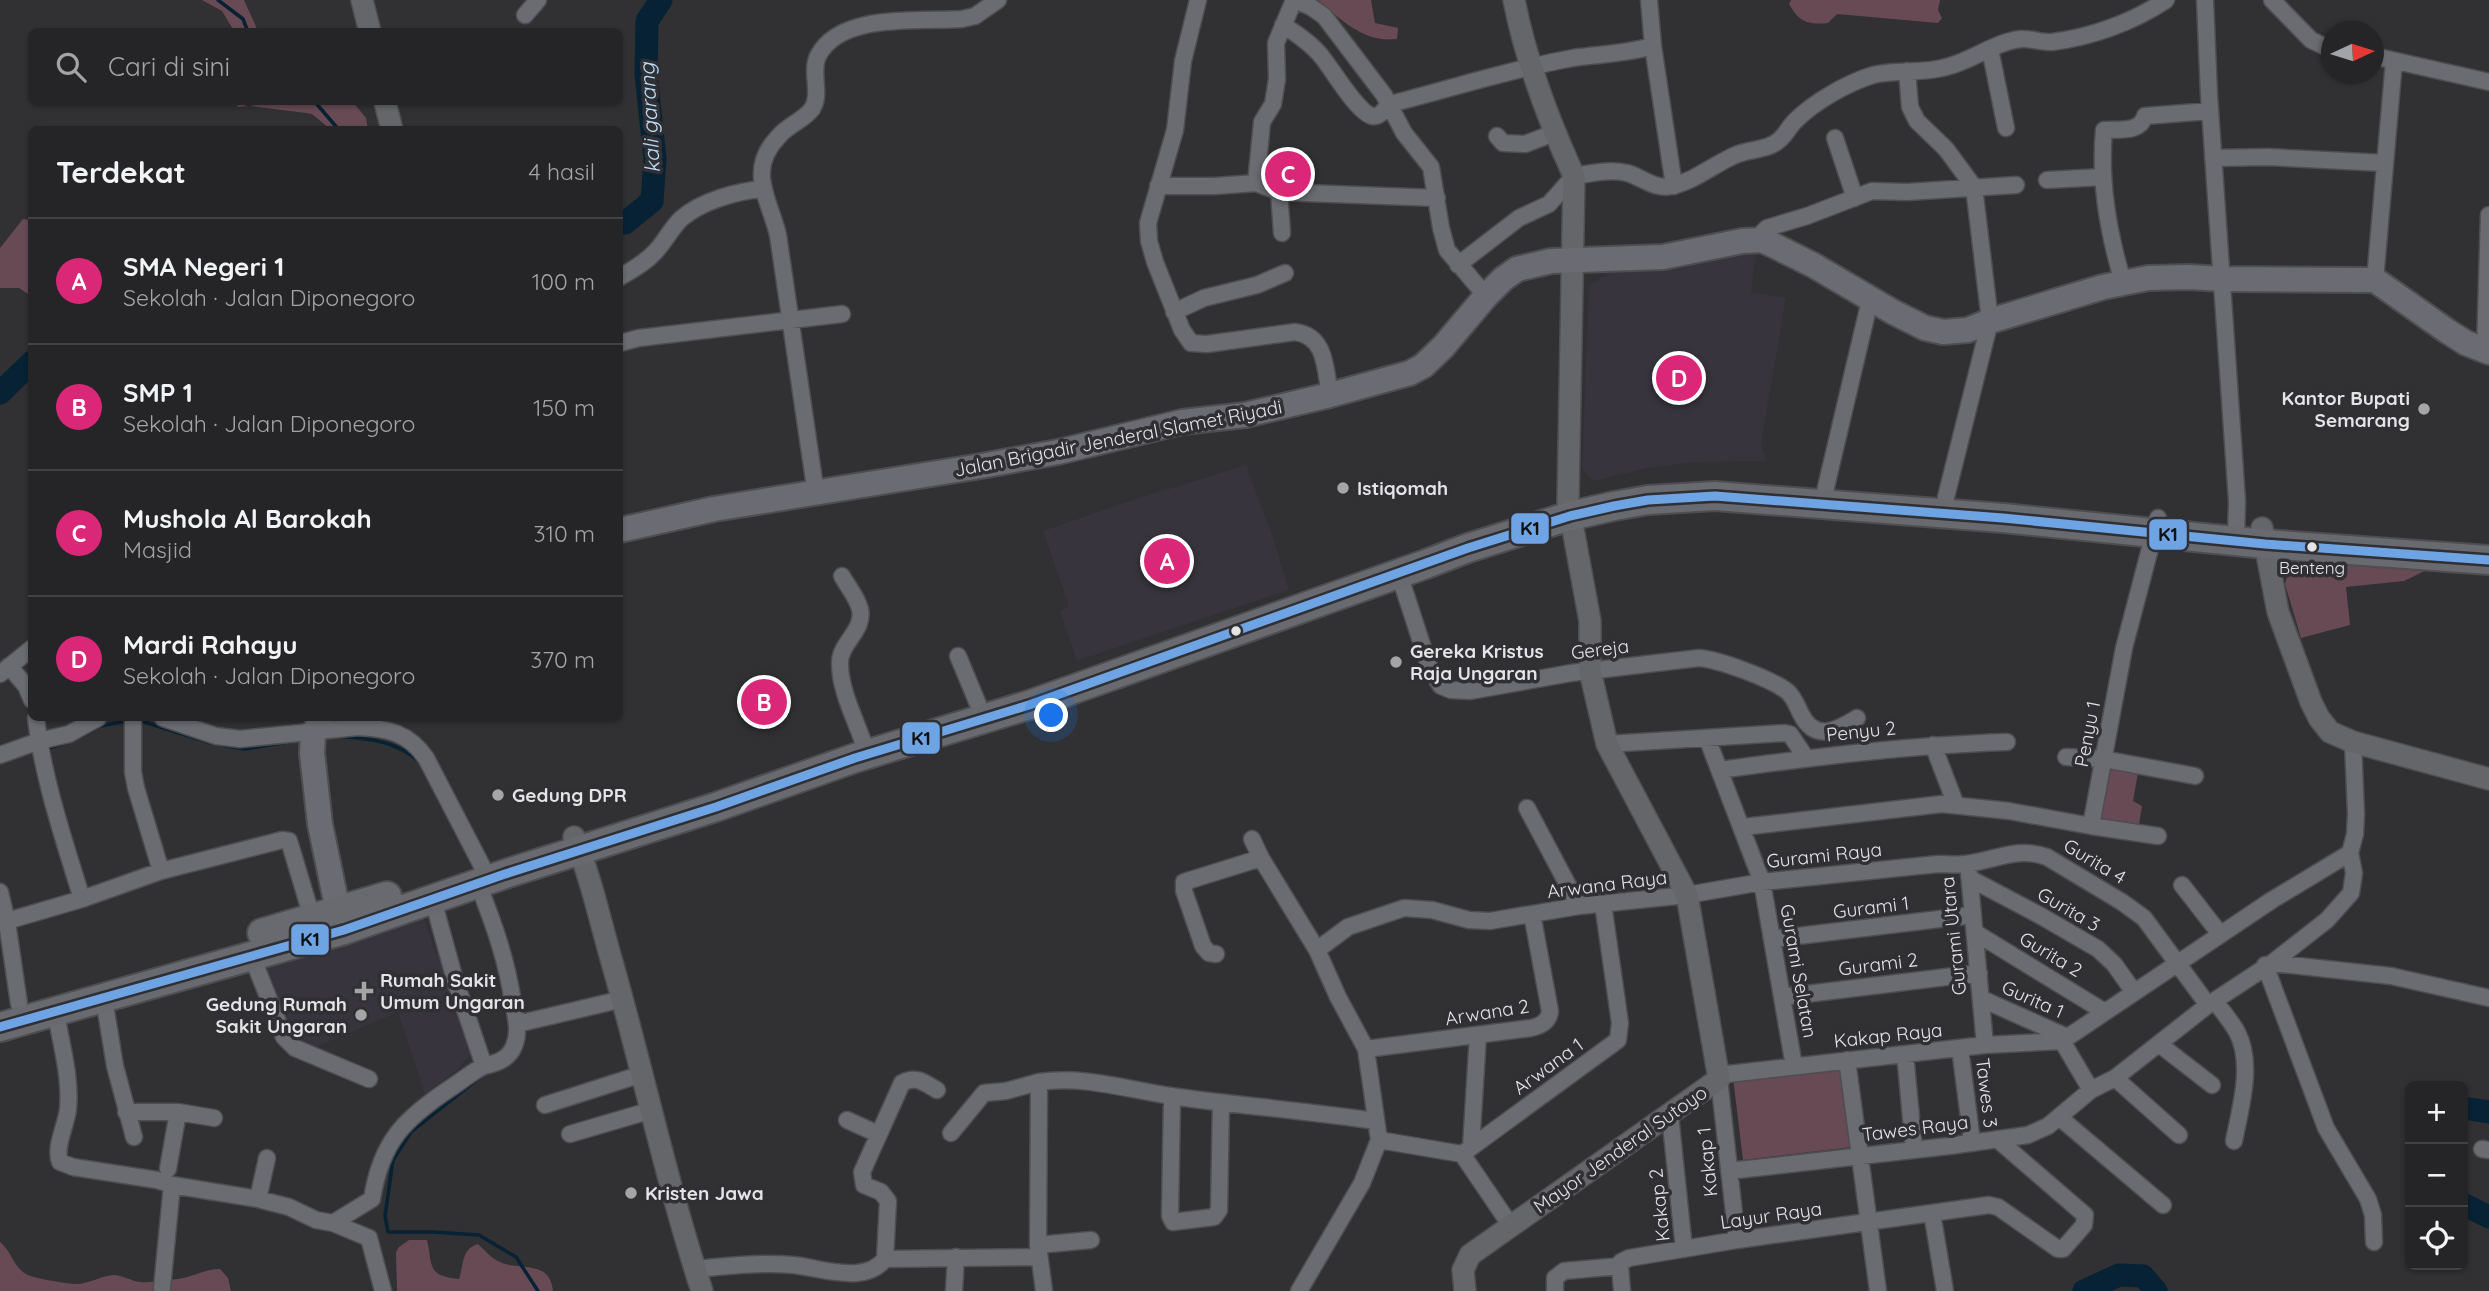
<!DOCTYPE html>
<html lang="id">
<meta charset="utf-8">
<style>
:root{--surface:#252426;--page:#313032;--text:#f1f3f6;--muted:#a3a4a7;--line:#424143;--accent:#db2777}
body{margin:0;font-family:Quicksand,sans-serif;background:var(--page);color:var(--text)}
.controls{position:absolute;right:21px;bottom:21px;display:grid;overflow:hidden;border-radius:10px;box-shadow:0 2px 5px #0004}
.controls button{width:63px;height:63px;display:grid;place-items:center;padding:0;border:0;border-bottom:2px solid var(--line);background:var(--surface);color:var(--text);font:35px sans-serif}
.compass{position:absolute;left:2321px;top:21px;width:63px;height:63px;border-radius:50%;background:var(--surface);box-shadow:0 2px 5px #0004;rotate:86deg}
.you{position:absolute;left:1052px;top:716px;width:24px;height:24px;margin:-18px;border:5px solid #fff;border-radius:50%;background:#1a73e8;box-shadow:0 0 0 10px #1a73e833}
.badge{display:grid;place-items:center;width:46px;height:46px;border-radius:50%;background:var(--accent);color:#fff;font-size:23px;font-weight:700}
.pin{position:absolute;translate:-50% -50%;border:4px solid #fff;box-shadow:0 2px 7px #0006}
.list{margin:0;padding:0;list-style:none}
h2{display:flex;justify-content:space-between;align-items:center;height:91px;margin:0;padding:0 28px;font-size:30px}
h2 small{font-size:23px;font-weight:400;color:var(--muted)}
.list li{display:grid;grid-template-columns:46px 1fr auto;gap:21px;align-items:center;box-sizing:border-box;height:126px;padding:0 28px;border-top:2px solid var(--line)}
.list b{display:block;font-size:26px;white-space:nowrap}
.list p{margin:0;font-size:23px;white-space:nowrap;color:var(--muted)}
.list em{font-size:23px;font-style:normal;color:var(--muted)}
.icon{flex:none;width:38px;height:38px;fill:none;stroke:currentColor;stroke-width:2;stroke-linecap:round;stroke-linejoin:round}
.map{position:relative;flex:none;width:2489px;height:1291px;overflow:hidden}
.search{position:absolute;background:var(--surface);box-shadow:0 2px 5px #0004;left:28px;top:28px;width:595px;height:77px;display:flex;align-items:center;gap:18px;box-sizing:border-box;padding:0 24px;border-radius:10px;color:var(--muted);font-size:26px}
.panel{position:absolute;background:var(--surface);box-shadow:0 2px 5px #0004;left:28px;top:126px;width:595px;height:595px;border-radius:10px}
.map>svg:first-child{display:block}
.built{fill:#37343d}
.green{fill:#674a54}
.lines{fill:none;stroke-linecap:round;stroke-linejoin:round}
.stream{stroke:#072235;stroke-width:3.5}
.river{stroke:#072235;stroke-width:23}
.street-casing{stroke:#4e4d4f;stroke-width:19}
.secondary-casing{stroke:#4e4d4f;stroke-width:24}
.primary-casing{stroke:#4e4d4f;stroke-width:28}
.highway-casing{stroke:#4e4d4f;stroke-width:32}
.street{stroke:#6a6c72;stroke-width:16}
.secondary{stroke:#64666a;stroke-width:21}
.primary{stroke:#6b6c73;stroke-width:24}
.highway{stroke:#686a6f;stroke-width:28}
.bus-1-casing{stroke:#302f33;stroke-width:14}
.bus-1{stroke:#6fa4e4;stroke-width:9}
.poi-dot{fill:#a5a4a7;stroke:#302f33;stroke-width:2.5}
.bus-dot{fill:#e4e3e6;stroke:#302f33;stroke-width:2.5}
.labels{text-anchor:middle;stroke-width:7;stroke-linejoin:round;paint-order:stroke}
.bus-label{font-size:17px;fill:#e4e3e6;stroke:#302f33}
.poi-label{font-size:19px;font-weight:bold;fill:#e4e3e6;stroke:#302f33;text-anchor:start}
.street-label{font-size:19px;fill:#e4e3e6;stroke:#302f33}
.water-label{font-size:21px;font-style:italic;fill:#bbe1fe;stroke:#302f33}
.line-badge{stroke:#302f33;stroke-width:2.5}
.pale-badge-label{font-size:19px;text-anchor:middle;font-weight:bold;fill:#111}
</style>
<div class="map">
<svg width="2489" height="1291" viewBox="0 0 2489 1291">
<rect width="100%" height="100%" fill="#313032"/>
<!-- built -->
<path class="built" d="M1745 252 1756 254 1751 292 1786 298 1761 443 1766 461 1697 462 1648 468 1593 481 1582 469 1589 286 1611 271H1660L1687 267Z
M1246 465 1271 532 1289 590 1077 661 1060 611 1069 606 1043 531 1133 500Z
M424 919 436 954 450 949 473 1051 457 1070 425 1094 398 1012 316 1047 299 1044 290 1036 260 970Z"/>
<!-- green -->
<path class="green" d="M202 0H244L258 31H234L222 11Z
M1318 0H1371L1375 23 1398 28 1397 39C1364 43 1341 20 1318 0Z
M1791 0H1940L1938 10 1942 18 1938 23 1837 14 1828 23C1808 25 1799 22 1789 4Z
M235 102H353L366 118 368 129H330L312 114 306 113 250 106 238 107Z
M23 219 31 220V296L19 288H0V248Z
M2296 559 2439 564 2404 581 2346 587 2350 625 2301 638 2285 584 2289 569Z
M2107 763 2138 773 2133 801 2142 806 2138 830 2094 822Z
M1841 1065 1852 1147 1743 1160 1733 1078Z
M409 1240H427C433 1265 426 1276 459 1279 464 1265 461 1249 478 1244 486 1252 494 1261 505 1264 525 1269 550 1262 553 1291H397L396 1252 399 1247Z
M0 1242C12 1251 13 1268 28 1275 34 1278 68 1284 76 1284 88 1284 101 1276 113 1275 122 1275 131 1281 140 1282 152 1283 166 1280 178 1279 193 1277 205 1269 220 1269L228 1278 231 1291H0Z"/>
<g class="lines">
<!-- stream -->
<path class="stream" d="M218 0 243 19 248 32
M244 102 247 104 268 102
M315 102 339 130
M138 720 211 743 245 749 294 741
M82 736 100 726 127 721
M336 736C369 739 395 740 420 762
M46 749 68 742
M483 1075 411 1132 393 1160 385 1216 388 1232H433L479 1235 516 1257 538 1291"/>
<!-- river -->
<path class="river" d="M620 223H625L652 201 655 159 646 74 647 21 661 0
M0 393 32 362
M2463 1108 2489 1112
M2463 1204 2489 1217
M2084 1291 2119 1275 2143 1276 2156 1291"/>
<!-- street casing -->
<g class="street-casing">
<path id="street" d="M1198 0 1183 61 1175 130 1148 223 1149 241 1155 262 1182 330 1191 343 1207 344 1295 332C1327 336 1325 370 1330 395
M1295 0 1311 7 1324 16 1384 95 1404 133 1431 167 1441 228 1447 250 1486 296
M2205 0 2209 95 2237 501 2236 540
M2272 0 2311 40 2332 50
M525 15 538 0
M1283 25C1297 34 1312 44 1322 57 1332 69 1357 112 1372 116 1379 118 1385 109 1390 104 1450 89 1511 69 1573 58 1601 54 1624 54 1653 46L1649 0
M1653 46 1674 186
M1990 49 2006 128
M2374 56 2489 82
M1907 71 1910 107 1917 121 1946 149 1974 187 1990 321 1946 497 1945 513
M1497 136 1503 143 1525 144 1554 133
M1835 138 1855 198
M2213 158 2268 157 2384 163
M2047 180 2103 177
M1256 183 1262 122 1273 104 1277 79 1276 43 1294 0
M1158 186H1215L1256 183 1279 192 1437 198
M1279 192 1282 233
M1762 240 1763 232 1767 228 1807 216 1872 191 1907 192 2016 185
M1458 265 1519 218 1549 204 1574 176C1591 173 1609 169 1627 173 1642 177 1655 190 1671 186 1696 181 1715 163 1738 154 1751 149 1768 150 1778 141 1785 136 1789 127 1795 121 1814 102 1847 83 1873 75 1896 69 1923 74 1946 67 1972 61 1994 42 2021 39 2031 38 2042 43 2052 42 2092 37 2133 22 2166 0
M620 277C632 270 645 263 655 252 665 242 671 228 682 218 702 201 737 191 763 189
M2375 280 2394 61
M2123 282C2108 232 2099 182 2104 130 2120 129 2140 133 2145 116L2210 111
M1174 312 1204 298 1257 285 1285 273
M620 343 639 338 842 314
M2485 350 2489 215
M816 494 778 235C769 198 746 170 779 136 788 125 804 120 812 109 822 93 810 73 818 56 840 12 921 22 962 19L975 16 998 0
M1824 504 1826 487 1870 300
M1399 574 1430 669 1441 686 1451 690 1470 691 1571 673 1699 658C1720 660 1769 678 1787 691 1794 697 1797 706 1801 714 1815 742 1836 731 1857 718
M842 576C848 587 857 597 860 609 865 631 839 643 840 664 840 690 855 718 863 742
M958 656 978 704
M9 666 26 686 32 700
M0 674 32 648
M36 718C43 779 64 840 82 899
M133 718V772L136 788 161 871
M163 718 216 736 240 739 358 727C387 728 409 733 426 758L482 866
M1707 738 1762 882 1794 1066
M1607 744 1785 733 1790 734 1806 758
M1933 745 1956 805
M0 755 39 741 69 734 98 718
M2066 757 2103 759 2195 776
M1720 770C1815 757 1911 745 2007 742
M1527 808 1579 906
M2091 826 2158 836
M1743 827 1942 804 2009 811 2091 826 2124 648 2158 518
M1252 839 1261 858 1317 950 1338 997 1366 1049 1379 1140 1462 1154
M1969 873 1985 1045
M1971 879 2041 916 2098 949 2114 964 2134 992
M478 884C494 924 507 961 513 1003 516 1017 520 1032 514 1046 509 1059 497 1063 484 1066
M2182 885 2220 934
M0 892 7 922 19 1004
M0 923 82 899 161 871 282 840 289 841 290 844 314 924
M1976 933 2105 1012
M1773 939 1973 915
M1317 950 1348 927 1404 908 1432 910 1469 920 1490 921 1579 906 1687 895 1762 882 1938 864C1947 864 1956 865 1965 864 1994 861 2017 846 2047 857L2122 902 2144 918 2208 1005
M251 954 284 1037 295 1048 369 1079
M1216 954 1209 953 1203 946 1184 891V882L1261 858
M2272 963 2391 976 2489 998
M2265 965 2326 1128 2368 1199 2373 1215 2374 1242
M1782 997 1979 973
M104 999 115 1066 134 1137
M1982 999 2067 1037
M2215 1001C2222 1011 2231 1021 2237 1032 2254 1064 2240 1109 2234 1141
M56 1013C61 1045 71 1076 68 1109 66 1126 54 1148 60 1162L73 1167 157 1180 172 1185 258 1199 289 1207 316 1220 333 1223 369 1238 383 1291
M517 1024 623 999
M2062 1041 2272 900 2350 853
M2062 1041 2091 1090
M2159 1044 2212 1085
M1960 1048 1972 1142
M1366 1049 1531 1028C1540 1026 1549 1022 1550 1011L1532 914
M1905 1054 1914 1149
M1847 1060 1878 1291
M1719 1075 1985 1045 2062 1041
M2115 1078 2179 1135
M1719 1079 1737 1240
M1172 1096 1170 1216 1173 1222 1214 1217 1219 1210 1221 1103
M545 1105 642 1074
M126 1112H178
M1670 1115 1684 1249
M2059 1117 2163 1205
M847 1120 878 1134
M951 1133 984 1093 1006 1091 1039 1082
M570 1134 652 1110
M1471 1147 1478 1035
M2482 1149 2489 1150
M168 1169 178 1112 214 1118
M1729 1171 1949 1146 2028 1135 2048 1126 2091 1090 2115 1078 2208 1005 2272 963 2327 920 2351 893 2354 873 2350 853 2355 834 2356 814 2353 742
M258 1199 267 1158
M1932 1213 1945 1291
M333 1223 372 1199C381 1141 405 1118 452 1087 463 1080 473 1071 484 1066L455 980 433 900
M1511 1226 1462 1154 1618 1040 1620 1023 1603 904
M1038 1245 1091 1240
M885 1259 888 1201 881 1192 864 1185 862 1172 902 1083C916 1075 925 1083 937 1090
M1620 1266 1621 1262 1629 1258 1737 1240 1989 1205 1998 1207 2058 1249H2063L2084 1225 2085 1215 1997 1139
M1620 1266 1622 1291
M695 1269C727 1266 760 1262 793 1265 813 1267 836 1275 857 1273 868 1272 878 1268 885 1259L1039 1257
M162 1288 172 1185
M954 1291 956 1257
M1044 1291 1038 1245 1039 1082C1086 1075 1132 1091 1178 1097 1243 1106 1309 1111 1375 1121
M1299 1291 1362 1183 1379 1140
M1555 1291V1278L1564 1271 1620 1266"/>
</g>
<!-- secondary casing -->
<g class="secondary-casing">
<path id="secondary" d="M362 0 370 32
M385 102 392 130
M2262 528 2278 612 2311 702 2319 718 2330 732 2353 742 2489 779
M574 837C590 875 599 916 610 955 642 1066 666 1181 702 1291
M1465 1291 1463 1270 1470 1255 1719 1079 1687 895 1607 744 1590 671V621L1568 502 1574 176C1548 119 1526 62 1514 0"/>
</g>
<!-- primary casing -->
<g class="primary-casing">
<path id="primary" d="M620 530 714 509 981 466 1058 452 1182 422 1245 415 1330 395 1410 373 1423 366 1443 347 1486 296 1503 279 1517 269 1551 261 1663 257 1742 241 1762 240 1775 246 1813 265 1893 312 1925 328 1943 332 1968 330 1990 321 2103 287 2148 278 2189 277 2223 279 2375 280 2447 331 2466 343 2489 352
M321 718 313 735 312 753 320 824 338 911 344 929"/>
</g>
<!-- highway casing -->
<g class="highway-casing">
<path id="highway" d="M262 933 387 896
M0 1027 344 930 505 874 716 807 855 758 1029 705 1426 564 1468 548 1570 516 1614 506 1648 500 1715 496 2003 518 2265 544 2489 560"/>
</g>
<!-- street -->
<use href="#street" class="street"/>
<!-- secondary -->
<use href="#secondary" class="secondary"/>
<!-- primary -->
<use href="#primary" class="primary"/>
<!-- highway -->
<use href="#highway" class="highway"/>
<!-- bus-1 casing -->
<g class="bus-1-casing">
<path id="bus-1" d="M0 1027 344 930 505 874 716 807 855 758 1029 705 1468 548 1570 516 1614 506 1648 500 1715 496 2003 518 2265 544 2489 560"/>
</g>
<!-- bus-1 -->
<use href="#bus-1" class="bus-1"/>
</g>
<!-- markers -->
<g class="poi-dot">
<circle cx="2424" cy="409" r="7"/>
<circle cx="1343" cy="488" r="7"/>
<circle cx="1396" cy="662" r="7"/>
<circle cx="498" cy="795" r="7"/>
<path d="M360.5 980.5h7v7h7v7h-7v7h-7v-7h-7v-7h7z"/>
<circle cx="361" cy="1015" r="7"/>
<circle cx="631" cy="1193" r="7"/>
</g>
<g class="bus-dot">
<circle cx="2312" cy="547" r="6"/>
<circle cx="1236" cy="631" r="6"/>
</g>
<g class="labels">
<!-- bus labels -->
<g class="bus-label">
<text x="2312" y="574">Benteng</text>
</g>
<!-- poi labels -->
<g class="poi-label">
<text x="2410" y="405" text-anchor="end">Kantor Bupati<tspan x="2410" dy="22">Semarang</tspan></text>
<text x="1357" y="495">Istiqomah</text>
<text x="1410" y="658">Gereka Kristus<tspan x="1410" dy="22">Raja Ungaran</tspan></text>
<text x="512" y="802">Gedung DPR</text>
<text x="380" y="987">Rumah Sakit<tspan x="380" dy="22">Umum Ungaran</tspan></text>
<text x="347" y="1011" text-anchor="end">Gedung Rumah<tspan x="347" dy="22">Sakit Ungaran</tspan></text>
<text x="645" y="1200">Kristen Jawa</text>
</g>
<!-- street labels -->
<g class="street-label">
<text transform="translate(1118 438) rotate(-11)" y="7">Jalan Brigadir Jenderal Slamet Riyadi</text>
<text transform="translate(1600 649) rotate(-7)" y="7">Gereja</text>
<text transform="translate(1861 731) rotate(-6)" y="7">Penyu 2</text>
<text transform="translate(2087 734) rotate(-79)" y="7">Penyu 1</text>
<text transform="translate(1824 855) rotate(-6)" y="7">Gurami Raya</text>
<text transform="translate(2095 861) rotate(31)" y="7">Gurita 4</text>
<text transform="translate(1607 884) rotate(-7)" y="7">Arwana Raya</text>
<text transform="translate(1871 907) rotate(-7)" y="7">Gurami 1</text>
<text transform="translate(2069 909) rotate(30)" y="7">Gurita 3</text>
<text transform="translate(1953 936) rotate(-96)" y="7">Gurami Utara</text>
<text transform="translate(2051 954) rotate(31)" y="7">Gurita 2</text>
<text transform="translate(1878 964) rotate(-7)" y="7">Gurami 2</text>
<text transform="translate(1799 971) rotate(80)" y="7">Gurami Selatan</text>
<text transform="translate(2033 999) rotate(24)" y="7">Gurita 1</text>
<text transform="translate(1487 1012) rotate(-9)" y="7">Arwana 2</text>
<text transform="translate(1888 1035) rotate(-6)" y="7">Kakap Raya</text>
<text transform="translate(1548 1066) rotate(-36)" y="7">Arwana 1</text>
<text transform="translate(1987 1093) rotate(83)" y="7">Tawes 3</text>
<text transform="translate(1915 1128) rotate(-7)" y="7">Tawes Raya</text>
<text transform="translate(1620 1149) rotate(-35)" y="7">Mayor Jenderal Sutoyo</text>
<text transform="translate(1707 1162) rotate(-96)" y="7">Kakap 1</text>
<text transform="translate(1659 1205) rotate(-96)" y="7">Kakap 2</text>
<text transform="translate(1771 1215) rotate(-8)" y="7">Layur Raya</text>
</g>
<!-- water labels -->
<g class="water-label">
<text transform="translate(650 118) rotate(-93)" y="7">kali garang</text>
</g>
</g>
<g class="line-badge">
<rect x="1510" y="512" width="40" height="33" rx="7" fill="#6fa4e4"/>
<rect x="2148" y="518" width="40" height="33" rx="7" fill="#6fa4e4"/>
<rect x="901" y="721" width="40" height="34" rx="7" fill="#6fa4e4"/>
<rect x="290" y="923" width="40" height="33" rx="7" fill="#6fa4e4"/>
</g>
<g class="pale-badge-label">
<text x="1530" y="535">K1</text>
<text x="2168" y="541">K1</text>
<text x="921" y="745">K1</text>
<text x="310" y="946">K1</text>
</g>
</svg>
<div class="controls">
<button>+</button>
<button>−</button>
<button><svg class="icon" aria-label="locate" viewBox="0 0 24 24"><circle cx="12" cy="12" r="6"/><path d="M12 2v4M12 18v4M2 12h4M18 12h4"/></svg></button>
</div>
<svg class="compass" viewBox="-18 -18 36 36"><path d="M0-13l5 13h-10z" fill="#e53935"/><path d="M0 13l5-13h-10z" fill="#a3a4a7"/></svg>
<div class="you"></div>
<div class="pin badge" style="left:1167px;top:561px">A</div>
<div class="pin badge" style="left:764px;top:702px">B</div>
<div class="pin badge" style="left:1288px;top:174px">C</div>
<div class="pin badge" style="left:1679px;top:378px">D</div>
<div class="search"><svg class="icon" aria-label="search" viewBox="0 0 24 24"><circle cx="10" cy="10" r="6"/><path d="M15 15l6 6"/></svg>Cari di sini</div>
<section class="panel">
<h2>Terdekat<small>4 hasil</small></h2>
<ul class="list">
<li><span class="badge">A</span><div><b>SMA Negeri 1</b><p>Sekolah · Jalan Diponegoro</p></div><em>100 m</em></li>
<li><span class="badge">B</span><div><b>SMP 1</b><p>Sekolah · Jalan Diponegoro</p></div><em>150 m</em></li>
<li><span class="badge">C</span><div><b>Mushola Al Barokah</b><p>Masjid</p></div><em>310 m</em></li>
<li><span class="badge">D</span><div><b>Mardi Rahayu</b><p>Sekolah · Jalan Diponegoro</p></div><em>370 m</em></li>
</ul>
</section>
</div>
